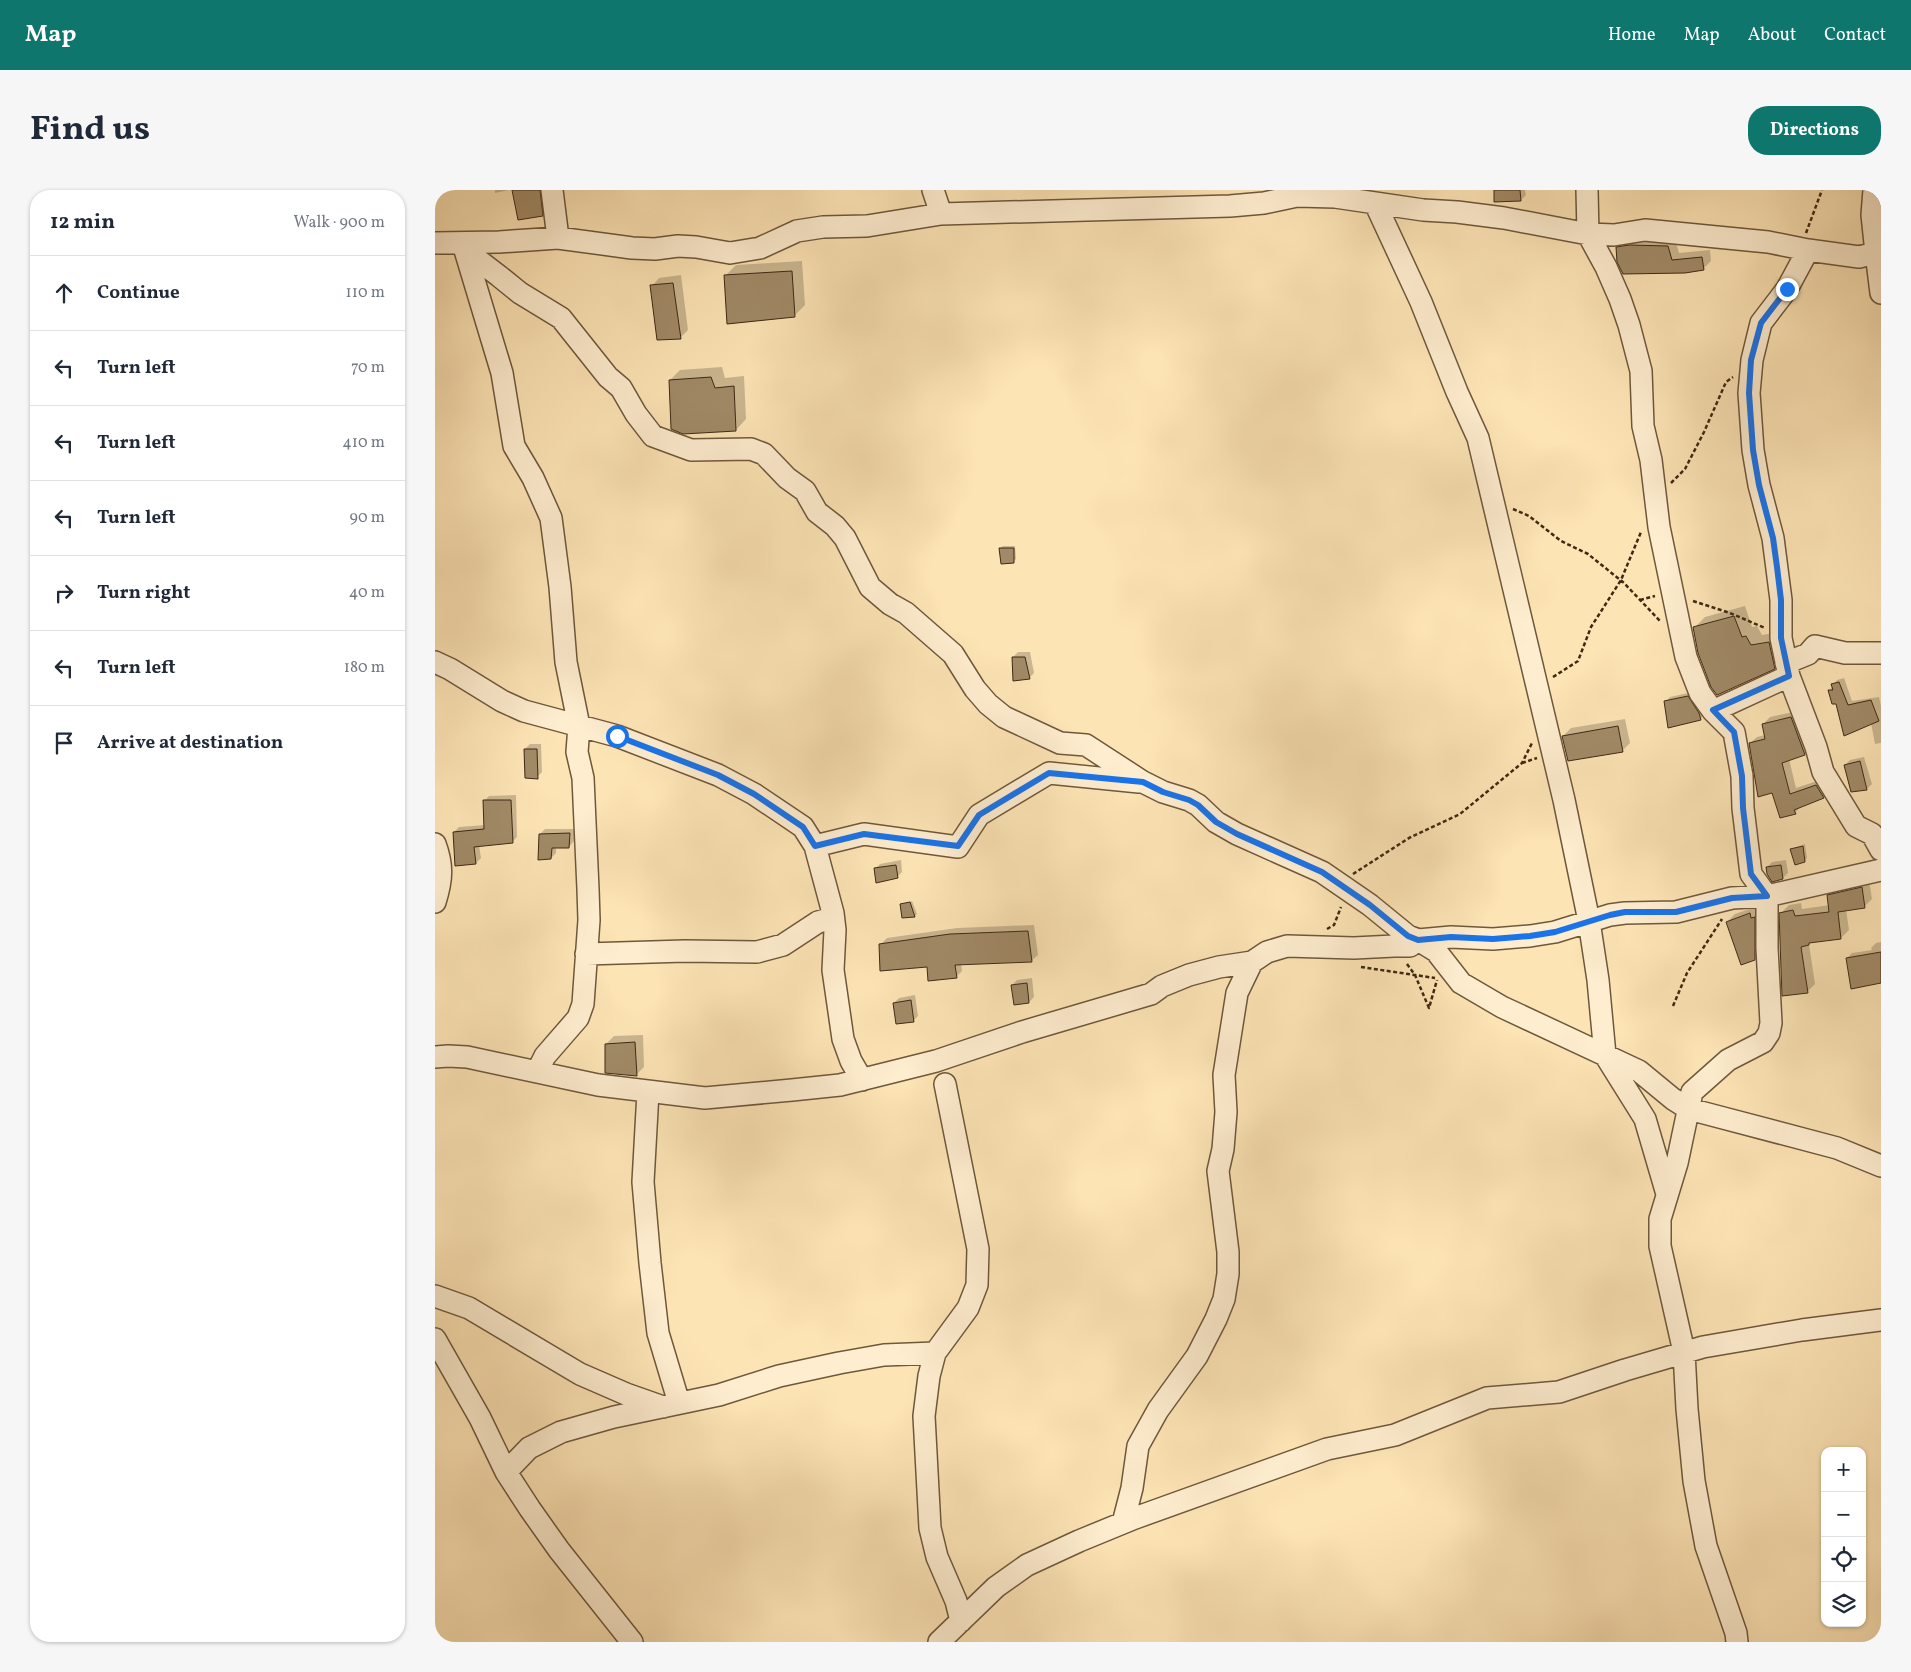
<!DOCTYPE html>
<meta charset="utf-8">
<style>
:root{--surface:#fff;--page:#f6f6f7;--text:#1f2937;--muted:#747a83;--line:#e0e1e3;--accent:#0f766e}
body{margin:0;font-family:Vollkorn,serif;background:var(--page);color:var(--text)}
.controls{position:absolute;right:15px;bottom:15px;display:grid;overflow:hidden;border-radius:10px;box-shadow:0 1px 4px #0004}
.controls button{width:45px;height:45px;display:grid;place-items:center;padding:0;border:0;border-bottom:1px solid var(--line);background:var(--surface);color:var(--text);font:25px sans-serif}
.stop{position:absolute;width:15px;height:15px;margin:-11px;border:4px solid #1a73e8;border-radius:50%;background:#fff}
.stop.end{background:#1a73e8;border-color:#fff;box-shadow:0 1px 5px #0008}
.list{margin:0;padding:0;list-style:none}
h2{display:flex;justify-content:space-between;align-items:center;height:65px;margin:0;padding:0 20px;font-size:21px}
h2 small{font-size:16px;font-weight:400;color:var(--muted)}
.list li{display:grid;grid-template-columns:32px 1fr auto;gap:15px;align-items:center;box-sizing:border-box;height:75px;padding:0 20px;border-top:1px solid var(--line)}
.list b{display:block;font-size:19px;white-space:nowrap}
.list em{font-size:16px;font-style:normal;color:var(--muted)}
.icon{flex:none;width:28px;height:28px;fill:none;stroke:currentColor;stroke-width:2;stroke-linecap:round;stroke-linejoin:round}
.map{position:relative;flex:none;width:1446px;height:1452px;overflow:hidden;border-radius:20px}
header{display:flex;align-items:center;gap:30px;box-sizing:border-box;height:70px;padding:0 25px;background:var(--accent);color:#fff}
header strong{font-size:24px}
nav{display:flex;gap:28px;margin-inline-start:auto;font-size:18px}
.intro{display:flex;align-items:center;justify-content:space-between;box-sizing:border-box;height:120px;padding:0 30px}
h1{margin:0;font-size:35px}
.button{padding:12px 22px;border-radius:20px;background:var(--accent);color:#fff;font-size:18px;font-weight:700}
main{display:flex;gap:30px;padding:0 30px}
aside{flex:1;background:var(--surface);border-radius:20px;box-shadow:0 1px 4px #0004}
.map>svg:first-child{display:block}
.shadow{fill:#0003}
.building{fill:#a18a67;stroke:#3e2913}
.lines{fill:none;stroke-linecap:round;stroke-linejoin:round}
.minor-casing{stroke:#6e583c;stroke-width:24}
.path{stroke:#3e2913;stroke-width:2.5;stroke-dasharray:4 2.5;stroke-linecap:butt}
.minor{stroke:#feedcf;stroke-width:21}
.route{stroke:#1a73e8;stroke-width:6}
</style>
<header>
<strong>Map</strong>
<nav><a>Home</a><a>Map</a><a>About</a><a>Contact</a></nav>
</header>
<div class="intro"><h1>Find us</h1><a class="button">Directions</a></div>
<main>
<aside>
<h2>12 min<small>Walk · 900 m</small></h2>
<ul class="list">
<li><svg class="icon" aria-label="ahead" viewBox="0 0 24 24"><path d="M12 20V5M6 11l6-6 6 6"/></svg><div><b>Continue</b></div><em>110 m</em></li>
<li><svg class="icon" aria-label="left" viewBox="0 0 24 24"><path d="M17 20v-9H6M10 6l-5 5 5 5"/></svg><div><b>Turn left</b></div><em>70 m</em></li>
<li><svg class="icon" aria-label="left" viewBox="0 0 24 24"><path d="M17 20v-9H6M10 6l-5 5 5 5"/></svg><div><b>Turn left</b></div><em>410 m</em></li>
<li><svg class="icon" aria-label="left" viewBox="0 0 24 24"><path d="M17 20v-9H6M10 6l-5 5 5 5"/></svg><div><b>Turn left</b></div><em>90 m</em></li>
<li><svg class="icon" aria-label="right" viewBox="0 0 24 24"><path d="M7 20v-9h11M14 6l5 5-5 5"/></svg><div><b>Turn right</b></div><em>40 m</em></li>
<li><svg class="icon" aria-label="left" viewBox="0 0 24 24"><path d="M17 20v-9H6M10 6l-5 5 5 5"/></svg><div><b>Turn left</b></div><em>180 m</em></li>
<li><svg class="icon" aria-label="arrive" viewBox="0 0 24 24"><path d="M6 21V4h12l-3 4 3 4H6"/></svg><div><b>Arrive at destination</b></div></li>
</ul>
</aside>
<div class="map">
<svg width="1446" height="1452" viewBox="0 0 1446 1452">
<rect width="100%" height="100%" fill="#fde4b5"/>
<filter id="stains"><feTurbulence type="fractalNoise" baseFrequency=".004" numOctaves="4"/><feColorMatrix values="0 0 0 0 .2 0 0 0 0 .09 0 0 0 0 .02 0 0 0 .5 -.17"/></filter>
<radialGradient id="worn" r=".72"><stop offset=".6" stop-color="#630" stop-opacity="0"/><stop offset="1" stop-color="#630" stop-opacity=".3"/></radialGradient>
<!-- shadow -->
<path class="shadow" d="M60 0H74L60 3Z
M78 0H112L114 18 107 25Z
M1060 0H1090L1091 5 1086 10Z
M1240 49 1244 63 1275 60 1276 71 1268 79 1182 58 1190 50Z
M367 71 370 115 359 126 290 86 301 75Z
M246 85 253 140 246 147 217 96 224 88Z
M287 177 290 188 309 186 311 229 301 240 235 190 245 180Z
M568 356H580L581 369 579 371 567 373 565 358Z
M1310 416 1317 437 1322 436 1327 445 1344 442 1350 467 1339 478 1259 438 1270 427Z
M583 462H595L599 483 594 488 578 467Z
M1409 488 1417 511 1444 507 1446 516V553L1440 554 1436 533 1402 513 1394 501 1402 490Z
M1258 502 1270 524 1265 529 1230 512 1235 507Z
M1363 521 1376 557 1369 564 1354 569 1361 598 1388 589 1395 601 1389 607 1366 616 1360 623 1338 602 1315 553 1322 547 1330 545 1328 534 1335 527Z
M1190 529 1195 553 1187 561 1128 546 1136 538Z
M95 554H106L107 582 102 587 90 559Z
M1429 567 1437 594 1432 599 1417 601 1410 575 1415 570Z
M81 605 82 647 77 652 44 655 46 668 41 673 19 642 24 637 50 635 49 611 54 606Z
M110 639H139V651L134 657H121V663L116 668 105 644Z
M1370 654 1372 668 1370 671 1357 659Z
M466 670 467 682 462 687 440 679 445 674Z
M1351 670 1353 683 1348 688 1332 677 1337 672Z
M1434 690 1437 709 1429 717 1411 719 1414 740 1406 748 1376 751 1374 754 1380 794 1372 802 1346 723 1354 715 1366 713 1367 719 1395 715 1393 706 1401 698Z
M477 711 482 724 480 726 468 727 466 715Z
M1323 716 1327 761 1319 769 1292 732 1300 724Z
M599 735 603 765 596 771 526 773 527 781 521 787 445 755 452 748 522 738Z
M1446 752V793L1417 798 1412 768 1417 763 1437 760 1436 758 1441 753Z
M597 788 599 807 594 812 577 795 582 790Z
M480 805 483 826 478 831 459 813 464 808Z
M208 845 209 877 201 885 171 854 179 846Z"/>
<!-- building -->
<path class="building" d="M77 0H105L108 26 83 30Z
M1059 0H1085L1086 11 1059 12Z
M1194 55 1233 56 1237 70 1267 67 1269 80 1250 83 1188 84 1182 72 1181 57Z
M357 81 360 127 292 134 289 85Z
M238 93 246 149 222 150 215 95Z
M276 187 280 198 299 196 301 241 248 244 236 239 234 190Z
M564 358H579V373L566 374Z
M1299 426 1307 447 1311 446 1316 455 1334 452 1340 479 1282 505 1276 497 1263 463 1258 437Z
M577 467H590L595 489 578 491Z
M1404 492 1413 515 1436 510 1444 531 1409 546 1401 514H1397L1393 500H1398L1396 494Z
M1253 506 1264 523 1266 530 1233 538 1229 511Z
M1356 527 1370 565 1347 573 1355 604 1381 595 1389 608 1359 620 1361 624 1345 628 1337 603 1323 607 1314 553 1330 549 1327 534Z
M1183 536 1188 562 1133 571 1127 546Z
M89 559H102L103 589 90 588Z
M1425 571 1432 600 1416 602 1409 575Z
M48 610H76L78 653 39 657 41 674 20 676 18 642 49 639Z
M135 643 134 658H117L116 669 103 670 104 644Z
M1368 656 1370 672 1360 675 1355 659Z
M461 675 463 688 441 693 439 678Z
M1346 675 1348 689 1337 692 1332 684 1331 677Z
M1427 697 1430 718 1403 722 1406 749 1374 753V755L1366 757 1373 803 1347 806 1344 723 1358 720 1360 726 1394 722 1392 705Z
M475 712 480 727 467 728 465 714Z
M1315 723 1316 728 1320 727V770L1306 775 1291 732Z
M593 741 597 772 520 775 522 788 493 791 492 777 445 781 444 754 515 744Z
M1446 762V793L1416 799 1411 768Z
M592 793 594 813 579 815 576 795Z
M476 810 479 832 461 834 458 813Z
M200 852 202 886 170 883V854Z"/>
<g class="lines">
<!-- minor casing -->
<g class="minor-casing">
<path id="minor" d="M117 0 123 48
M498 0 506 24
M1152 0 1153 44 1171 77 1185 109 1194 135 1206 181 1208 236 1216 270 1224 337 1251 467 1265 503 1278 521 1354 486
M1439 0 1437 25 1441 63 1424 67 1373 60 1352 99 1326 133 1317 170 1314 203 1318 260 1324 295 1338 348 1346 410V448L1354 486 1381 557 1388 582 1421 636 1437 644 1446 660
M940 13 986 112 1022 202 1043 248 1129 610 1154 731 1163 790 1170 865 1210 929 1232 1004
M0 53 64 52 123 48 197 58 220 59 243 56 261 57 295 63 325 58 362 41 388 37 432 36 506 24 795 16 829 13 862 6 900 7 988 20 1022 22 1069 28 1153 44 1179 45 1210 40 1333 52 1373 60
M27 53 43 70 64 86 85 103 126 128 173 187 186 198 201 224 218 246 256 260 316 259 329 264 352 288 370 301 382 322 400 336 410 348 435 397 455 414 471 423 518 464 540 499 553 514 569 527 625 553 651 555 708 592 728 602 754 610 763 615 781 632 802 644 887 682 935 715 973 746 983 750 1001 761 1026 793 1067 817 1204 881 1238 909 1254 919 1402 958 1446 976
M29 57 67 183 79 256 98 288 116 328 125 397 131 472 144 536 142 562 148 588 153 699 154 730 148 814 143 828 110 866 102 882
M1446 63H1441L1446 103
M0 472 15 479 67 511 89 521 182 546 283 585 319 604 368 637 380 656 398 723 400 740 398 780 408 849 416 871 427 890
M1351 473 1373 464 1380 456 1410 463H1446
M1278 521 1299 542 1307 586 1308 618 1316 684 1332 706V758L1336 833 1334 843 1328 852 1293 870 1257 902 1242 973 1225 1029V1056L1249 1162 1252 1219 1259 1291 1271 1356 1301 1443 1302 1452
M0 654C8 675 7 690 0 712
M380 656 429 644 523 657 544 625 614 583 704 592
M151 764 250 761 322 762 348 755 383 732 398 728
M0 867 13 866 32 867 163 895 270 908 357 900 405 895 501 871 587 842 716 804 727 796 754 785 784 777 817 772 832 762 852 756 919 758 959 756H975L983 750 1016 747 1058 749 1095 746 1120 742 1175 725 1190 723 1241 722 1297 708 1332 706 1446 680
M510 894 543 1059 542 1095 533 1118 500 1163 494 1186 489 1226 495 1338 502 1367 521 1411 526 1431
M213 902 208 992 215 1073 223 1143 244 1213
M0 1106 34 1118 145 1184 191 1204 228 1217
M0 1149 45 1228 71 1282 95 1319 124 1360 197 1452
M71 1282 94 1258 126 1242 179 1227 284 1205 344 1186 404 1173 449 1165 500 1163
M688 1333 697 1298 703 1256 723 1220 762 1166 781 1129 789 1109 793 1084V1062L783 981 788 959 791 922 789 885 802 803 817 772
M504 1452 561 1397 592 1375 644 1351 700 1328 892 1259 960 1245 1052 1208 1124 1202 1190 1180 1268 1157 1367 1140 1446 1130"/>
</g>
<!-- path -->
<path class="path" d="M1371 43 1387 0
M1236 293 1250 279 1269 242 1291 192 1298 187
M1078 319 1094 326 1126 351 1153 364 1189 393 1225 431
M1205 410 1220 406
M1258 411 1295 423 1330 438
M1118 487 1143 471 1156 437 1186 390 1206 342
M1087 573 1102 568
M918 684 974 648 1025 624 1087 573 1097 553
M892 739 899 735 906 717
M972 774 980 785 994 818 1002 790
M926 777 1000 788
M1238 816 1252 783 1287 729"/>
<!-- minor -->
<use href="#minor" class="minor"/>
</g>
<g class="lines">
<!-- route -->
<path class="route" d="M182 546 283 585 319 604 368 637 380 656 429 644 523 656 544 625 614 583 708 592 728 602 754 610 763 615 781 632 802 644 887 682 935 715 973 746 983 750 1016 747 1058 749 1095 746 1120 742 1175 725 1190 722H1241L1297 708 1332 706 1316 684 1308 618 1307 586 1299 542 1278 520 1354 486 1346 448V410L1342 377 1338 348 1324 295 1318 260 1314 203 1316 170 1326 133 1352 99"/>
</g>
<rect width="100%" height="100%" filter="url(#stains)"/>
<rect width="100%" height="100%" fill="url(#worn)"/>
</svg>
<div class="controls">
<button>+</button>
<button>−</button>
<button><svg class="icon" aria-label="locate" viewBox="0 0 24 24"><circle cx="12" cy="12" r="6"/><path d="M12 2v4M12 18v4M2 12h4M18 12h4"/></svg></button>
<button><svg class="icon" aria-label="layers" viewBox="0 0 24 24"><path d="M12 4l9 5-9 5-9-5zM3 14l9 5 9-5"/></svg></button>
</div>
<div class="stop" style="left:182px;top:546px"></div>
<div class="stop end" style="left:1352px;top:99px"></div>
</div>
</main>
